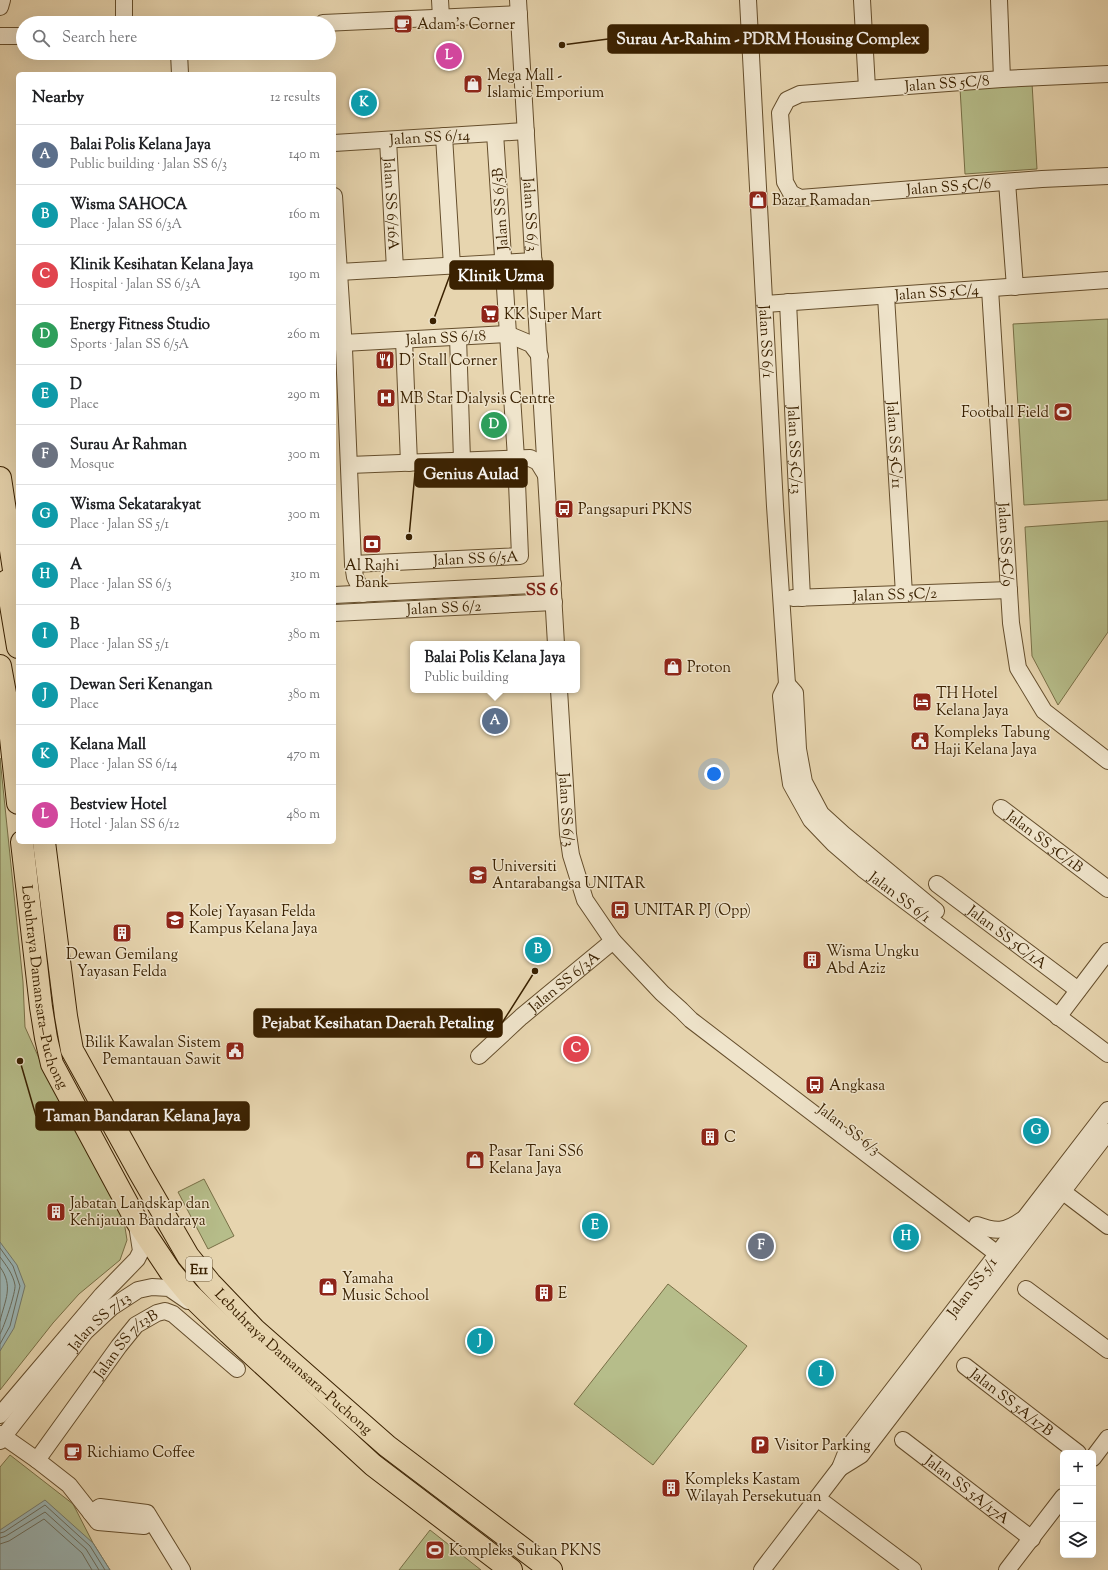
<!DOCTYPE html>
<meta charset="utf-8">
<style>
:root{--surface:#fff;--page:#f6f6f6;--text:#202124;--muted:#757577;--line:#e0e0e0;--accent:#8f2418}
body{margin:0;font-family:"Sorts Mill Goudy",serif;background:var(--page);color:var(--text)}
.controls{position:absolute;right:12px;bottom:12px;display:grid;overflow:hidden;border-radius:6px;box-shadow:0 4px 16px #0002}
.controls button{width:36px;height:36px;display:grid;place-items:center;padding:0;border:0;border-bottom:1px solid var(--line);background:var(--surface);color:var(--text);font:20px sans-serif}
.you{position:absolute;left:714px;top:774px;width:14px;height:14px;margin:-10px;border:3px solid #fff;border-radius:50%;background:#1a73e8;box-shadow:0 0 0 6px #1a73e833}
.badge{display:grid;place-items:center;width:26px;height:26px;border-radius:50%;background:var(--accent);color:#fff;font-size:13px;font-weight:700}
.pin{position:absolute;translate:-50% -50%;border:2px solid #fff;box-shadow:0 1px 4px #0006}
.popup{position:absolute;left:410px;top:641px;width:170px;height:52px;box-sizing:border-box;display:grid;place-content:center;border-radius:6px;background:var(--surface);filter:drop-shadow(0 1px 3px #0005);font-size:13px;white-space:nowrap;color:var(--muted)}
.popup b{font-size:15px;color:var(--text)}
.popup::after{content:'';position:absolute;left:50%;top:100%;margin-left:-8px;border:8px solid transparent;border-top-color:var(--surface)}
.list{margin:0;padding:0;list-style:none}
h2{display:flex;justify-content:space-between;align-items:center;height:52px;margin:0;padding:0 16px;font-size:17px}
h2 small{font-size:13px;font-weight:400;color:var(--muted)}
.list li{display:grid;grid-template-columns:26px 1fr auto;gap:12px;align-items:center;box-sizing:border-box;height:60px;padding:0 16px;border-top:1px solid var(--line)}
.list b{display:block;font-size:15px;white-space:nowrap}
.list p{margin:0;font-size:13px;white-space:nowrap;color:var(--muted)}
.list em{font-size:13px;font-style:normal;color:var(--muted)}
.icon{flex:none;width:22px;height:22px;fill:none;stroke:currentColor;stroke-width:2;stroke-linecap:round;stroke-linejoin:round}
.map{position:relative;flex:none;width:1108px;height:1570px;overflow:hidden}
.search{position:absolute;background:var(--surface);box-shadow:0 4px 16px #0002;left:16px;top:16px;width:320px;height:44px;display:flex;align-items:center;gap:10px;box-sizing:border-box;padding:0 14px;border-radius:22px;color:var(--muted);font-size:15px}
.panel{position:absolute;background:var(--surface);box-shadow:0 4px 16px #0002;left:16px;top:72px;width:320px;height:772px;border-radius:6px}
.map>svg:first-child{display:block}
.green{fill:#b6bd8a;stroke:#786f46}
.water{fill:#9bb6b6;stroke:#747a6e}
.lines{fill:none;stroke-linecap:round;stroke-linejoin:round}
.shore{stroke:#6a6c5c;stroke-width:1}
.minor-casing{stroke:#654e2c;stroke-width:18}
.highway-casing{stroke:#3a2101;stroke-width:24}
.minor{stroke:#efe4cb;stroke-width:16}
.highway{stroke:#e7d5af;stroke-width:22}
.labels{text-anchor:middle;stroke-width:3;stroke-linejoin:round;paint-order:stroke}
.shield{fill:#efe4cb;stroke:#705c3e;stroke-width:1}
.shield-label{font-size:14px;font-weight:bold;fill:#3a2101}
.poi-label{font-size:15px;fill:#3a2101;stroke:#efe4cb;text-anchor:start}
.street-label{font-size:15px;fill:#3a2101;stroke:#efe4cb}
.quarter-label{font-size:17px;font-weight:bold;fill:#7a1f14;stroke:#efe4cb}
.leader{fill:none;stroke:#3a2101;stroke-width:1.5}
.callout-dot{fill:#3a2101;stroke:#efe4cb;stroke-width:1.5}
.callout{fill:#3a2101;stroke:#3a2101;stroke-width:1.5}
.callout-label{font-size:16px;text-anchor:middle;font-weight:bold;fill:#fff}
</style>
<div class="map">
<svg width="1108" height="1570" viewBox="0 0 1108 1570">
<rect width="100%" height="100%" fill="#e7d5af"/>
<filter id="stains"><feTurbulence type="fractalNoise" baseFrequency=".005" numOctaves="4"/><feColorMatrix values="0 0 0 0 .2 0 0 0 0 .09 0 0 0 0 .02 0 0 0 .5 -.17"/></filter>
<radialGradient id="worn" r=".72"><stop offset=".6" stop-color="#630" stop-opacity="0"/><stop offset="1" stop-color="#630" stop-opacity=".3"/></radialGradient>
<!-- green -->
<path class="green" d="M1032 83 1037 169 965 174 960 88Z
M1108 319V500L1024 505 1013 324Z
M1108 521V632L1058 705 1032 656 1025 527Z
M0 758 23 982 25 1027 51 1085 124 1221 127 1240 120 1260 79 1294 53 1323 0 1390Z
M204 1179 234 1236 208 1249 178 1192Z
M668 1284 747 1346 653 1465 574 1404Z
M10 1455 73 1504 93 1543 110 1570H0V1467Z
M430 1530 481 1570H399Z"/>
<!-- water -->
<path class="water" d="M0 1242 17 1265 25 1286 14 1328 0 1351Z
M45 1500 93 1543 110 1570H0V1530Z"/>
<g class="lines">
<!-- shore -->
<path class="shore" d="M0 1248 13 1266 20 1286 10 1326 0 1344
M0 1257C6 1265 13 1274 15 1285 16 1292 4 1327 0 1334
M0 1267C14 1286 5 1300 0 1321
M0 1533 4 1532 45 1505 90 1546 105 1570
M0 1538 6 1536 45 1512 86 1549 99 1570
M0 1544 9 1541 44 1519 82 1553 92 1570"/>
<!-- minor casing -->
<g class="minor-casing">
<g id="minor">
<path d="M124 0V23"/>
<path d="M440 0 441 17"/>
<path id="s1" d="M518 0 556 644"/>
<path id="s2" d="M748 0 775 506 787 684 781 696 786 750 791 784 811 820 834 844 863 869 1108 1054"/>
<path d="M862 0 867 88"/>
<path d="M999 0 1002 79"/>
<path d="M0 7 2 0"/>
<path d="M323 23 519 14"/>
<path d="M0 36H23"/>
<path d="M179 53 180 74"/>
<path id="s3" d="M1108 74 1002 79 800 94 787 100 780 113 785 182 791 193 800 198 1042 179 1108 176"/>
<path d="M444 136 452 266"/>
<path id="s4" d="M388 140 395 269"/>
<path id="s5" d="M334 143 526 131"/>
<path d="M1007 182 1015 287"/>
<path d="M334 196 344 349 353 564 355 577 363 594"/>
<path d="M339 272 534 261"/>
<path id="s6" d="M990 289 1011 623 1018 668 1044 711 1108 761"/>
<path id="s7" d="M886 296 904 594"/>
<path id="s8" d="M788 302 802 598"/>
<path id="s9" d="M765 304 1108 280"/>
<path d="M458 337 462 460"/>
<path d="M404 340 409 463"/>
<path id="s10" d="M343 343 507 334 531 344 540 356"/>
<path d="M349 465 530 458 538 462 546 475"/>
<path id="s11" d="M353 564 520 556 516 458 495 133"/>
<path d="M334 595 553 584"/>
<path id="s12" d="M793 598 1009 590"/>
<path id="s13" d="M334 613 554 602"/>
<path d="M787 684 795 693 798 749 804 782 821 814 843 834 936 911"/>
<path id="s14" d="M559 690 568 834 571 855 585 900 613 941 662 993 681 1010 691 1020 1008 1262"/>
<path id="s15" d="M1001 808 1108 889"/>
<path id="s16" d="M937 884 1078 990"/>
<path d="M1058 1017 1108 951"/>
<path id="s17" d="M479 1056 521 1017 613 941"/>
<path d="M1054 1185 1108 1226"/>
<path d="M977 1225C996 1232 1005 1232 1022 1220"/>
<path d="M1026 1289 1108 1350"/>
<path id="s18" d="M965 1366 1078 1453"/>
<path d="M0 1415 102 1295 137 1259 141 1251 137 1225"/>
<path d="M0 1434 37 1460 69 1485 91 1513"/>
<path id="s19" d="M903 1440 1032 1539"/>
<path id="s20" d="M0 1441 85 1332 112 1307 138 1290 152 1287 169 1288 188 1301"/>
<path d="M1093 1458 1108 1438"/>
<path id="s21" d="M37 1460 119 1346 136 1325 157 1313 165 1311 173 1314 237 1369"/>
<path d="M840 1468 861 1455 1108 1132"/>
<path d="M817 1498 913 1570"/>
<path d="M152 1521 144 1526 98 1522 91 1513 100 1507 147 1513 182 1570"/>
<path id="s22" d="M762 1570 840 1468 848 1448 1108 1110"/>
<path d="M1007 1570 1063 1497"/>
</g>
</g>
<!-- highway casing -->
<g class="highway-casing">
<g id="highway">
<path d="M0 478 18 596"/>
<path d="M7 581 18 647"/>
<path d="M0 666 8 710 18 803"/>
<path id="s23" d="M22 842 41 1007 46 1038 52 1064 136 1220 170 1271 189 1294 229 1333 373 1465 511 1570"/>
<path id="s24" d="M44 842 66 1016 72 1050 140 1173 188 1256 210 1283 255 1330 387 1446 551 1570"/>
</g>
</g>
<!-- minor -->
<use href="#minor" class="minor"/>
<!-- highway -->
<use href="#highway" class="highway"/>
</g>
<!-- icons -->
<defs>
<g id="cafe-square" transform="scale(1)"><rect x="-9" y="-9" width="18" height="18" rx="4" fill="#8f2418" stroke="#efe4cb"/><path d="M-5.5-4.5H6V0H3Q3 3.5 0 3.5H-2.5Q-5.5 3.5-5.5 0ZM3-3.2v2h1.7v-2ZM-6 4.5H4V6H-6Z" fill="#fff"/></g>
<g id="shop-square" transform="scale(1)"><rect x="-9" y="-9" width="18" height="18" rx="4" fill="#8f2418" stroke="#efe4cb"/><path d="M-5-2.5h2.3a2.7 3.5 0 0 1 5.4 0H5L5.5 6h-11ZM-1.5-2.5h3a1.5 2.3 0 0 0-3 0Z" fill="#fff"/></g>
<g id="supermarket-square" transform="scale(1)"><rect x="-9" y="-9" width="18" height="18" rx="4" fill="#8f2418" stroke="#efe4cb"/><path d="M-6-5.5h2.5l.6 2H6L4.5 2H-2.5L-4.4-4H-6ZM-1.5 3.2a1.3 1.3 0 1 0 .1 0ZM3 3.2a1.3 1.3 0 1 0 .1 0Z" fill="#fff"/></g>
<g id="restaurant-square" transform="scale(1)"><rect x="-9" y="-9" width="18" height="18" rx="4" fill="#8f2418" stroke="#efe4cb"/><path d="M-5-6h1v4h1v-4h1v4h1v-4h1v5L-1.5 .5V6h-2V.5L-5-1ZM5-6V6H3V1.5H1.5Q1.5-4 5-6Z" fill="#fff"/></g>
<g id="hospital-square" transform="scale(1)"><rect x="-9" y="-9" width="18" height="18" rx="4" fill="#8f2418" stroke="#efe4cb"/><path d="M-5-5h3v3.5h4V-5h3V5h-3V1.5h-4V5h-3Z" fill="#fff"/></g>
<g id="stadium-square" transform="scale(1)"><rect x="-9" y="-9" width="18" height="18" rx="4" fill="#8f2418" stroke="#efe4cb"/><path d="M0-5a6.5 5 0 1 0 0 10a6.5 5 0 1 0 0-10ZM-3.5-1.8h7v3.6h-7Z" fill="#fff"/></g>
<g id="bus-square" transform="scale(1)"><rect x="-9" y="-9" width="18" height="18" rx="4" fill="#8f2418" stroke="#efe4cb"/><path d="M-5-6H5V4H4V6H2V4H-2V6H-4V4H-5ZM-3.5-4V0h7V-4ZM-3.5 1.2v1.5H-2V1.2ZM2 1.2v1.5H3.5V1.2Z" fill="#fff"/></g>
<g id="bank-square" transform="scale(1)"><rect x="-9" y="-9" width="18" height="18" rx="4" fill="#8f2418" stroke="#efe4cb"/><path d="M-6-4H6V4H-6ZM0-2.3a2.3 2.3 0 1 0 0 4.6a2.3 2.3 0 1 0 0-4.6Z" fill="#fff"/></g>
<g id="hotel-square" transform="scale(1)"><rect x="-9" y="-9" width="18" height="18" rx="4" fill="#8f2418" stroke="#efe4cb"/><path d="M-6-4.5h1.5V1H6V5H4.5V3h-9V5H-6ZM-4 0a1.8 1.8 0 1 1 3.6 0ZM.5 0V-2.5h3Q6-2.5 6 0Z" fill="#fff"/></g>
<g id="civic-square" transform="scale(1)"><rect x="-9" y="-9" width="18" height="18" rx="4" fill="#8f2418" stroke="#efe4cb"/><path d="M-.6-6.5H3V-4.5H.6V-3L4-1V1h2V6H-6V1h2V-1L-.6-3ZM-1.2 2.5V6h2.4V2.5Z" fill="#fff"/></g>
<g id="university-square" transform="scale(1)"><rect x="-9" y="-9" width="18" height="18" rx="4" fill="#8f2418" stroke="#efe4cb"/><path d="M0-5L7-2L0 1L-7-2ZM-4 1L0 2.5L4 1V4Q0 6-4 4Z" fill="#fff"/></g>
<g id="building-square" transform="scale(1)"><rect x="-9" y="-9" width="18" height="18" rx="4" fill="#8f2418" stroke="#efe4cb"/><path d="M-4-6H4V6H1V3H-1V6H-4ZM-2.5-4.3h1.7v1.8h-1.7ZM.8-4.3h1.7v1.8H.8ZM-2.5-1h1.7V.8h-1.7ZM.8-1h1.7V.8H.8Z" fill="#fff"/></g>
<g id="parking-square" transform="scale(1)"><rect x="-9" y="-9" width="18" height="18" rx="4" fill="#8f2418" stroke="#efe4cb"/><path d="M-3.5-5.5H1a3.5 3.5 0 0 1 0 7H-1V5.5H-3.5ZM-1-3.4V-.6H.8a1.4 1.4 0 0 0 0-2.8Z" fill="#fff"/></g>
</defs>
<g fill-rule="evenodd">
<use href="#cafe-square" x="403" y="24"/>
<use href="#shop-square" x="473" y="84"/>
<use href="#shop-square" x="758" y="200"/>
<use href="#supermarket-square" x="490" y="314"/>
<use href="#restaurant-square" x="385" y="360"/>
<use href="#hospital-square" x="386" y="398"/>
<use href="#stadium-square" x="1063" y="412"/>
<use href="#bus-square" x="564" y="509"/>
<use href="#bank-square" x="372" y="544"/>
<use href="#shop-square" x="673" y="667"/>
<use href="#hotel-square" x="922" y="702"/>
<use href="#civic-square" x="920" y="741"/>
<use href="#university-square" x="478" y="875"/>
<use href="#bus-square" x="620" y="910"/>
<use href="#university-square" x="175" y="920"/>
<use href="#building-square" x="122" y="933"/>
<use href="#building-square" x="812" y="960"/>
<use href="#civic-square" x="235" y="1051"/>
<use href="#bus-square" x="815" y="1085"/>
<use href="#building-square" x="710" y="1137"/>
<use href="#shop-square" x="475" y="1160"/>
<use href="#building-square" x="56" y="1212"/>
<use href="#shop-square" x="328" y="1287"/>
<use href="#building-square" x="544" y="1293"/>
<use href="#parking-square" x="760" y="1445"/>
<use href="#cafe-square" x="73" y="1452"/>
<use href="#building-square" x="671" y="1488"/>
<use href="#stadium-square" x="435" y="1550"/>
</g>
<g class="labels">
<!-- shield labels -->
<rect class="shield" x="186" y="1257" width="26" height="24" rx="3"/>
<g class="shield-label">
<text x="199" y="1274">E11</text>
</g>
<!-- poi labels -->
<g class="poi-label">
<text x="417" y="29">Adam's Corner</text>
<text x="487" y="80">Mega Mall -<tspan x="487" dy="17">Islamic Emporium</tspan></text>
<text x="772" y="205">Bazar Ramadan</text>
<text x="504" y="319">KK Super Mart</text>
<text x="399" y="365">D' Stall Corner</text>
<text x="400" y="403">MB Star Dialysis Centre</text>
<text x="1049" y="417" text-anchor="end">Football Field</text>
<text x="578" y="514">Pangsapuri PKNS</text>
<text x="372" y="570" text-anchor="middle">Al Rajhi<tspan x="372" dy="17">Bank</tspan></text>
<text x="687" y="672">Proton</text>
<text x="936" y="698">TH Hotel<tspan x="936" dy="17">Kelana Jaya</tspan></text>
<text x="934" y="737">Kompleks Tabung<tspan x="934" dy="17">Haji Kelana Jaya</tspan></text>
<text x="492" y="871">Universiti<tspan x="492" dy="17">Antarabangsa UNITAR</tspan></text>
<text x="634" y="915">UNITAR PJ (Opp)</text>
<text x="189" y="916">Kolej Yayasan Felda<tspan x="189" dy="17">Kampus Kelana Jaya</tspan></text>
<text x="826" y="956">Wisma Ungku<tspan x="826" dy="17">Abd Aziz</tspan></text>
<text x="122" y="959" text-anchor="middle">Dewan Gemilang<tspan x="122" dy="17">Yayasan Felda</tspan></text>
<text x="221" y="1047" text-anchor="end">Bilik Kawalan Sistem<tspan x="221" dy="17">Pemantauan Sawit</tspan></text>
<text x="829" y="1090">Angkasa</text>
<text x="724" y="1142">C</text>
<text x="489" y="1156">Pasar Tani SS6<tspan x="489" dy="17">Kelana Jaya</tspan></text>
<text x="70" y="1208">Jabatan Landskap dan<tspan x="70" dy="17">Kehijauan Bandaraya</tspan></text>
<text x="342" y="1283">Yamaha<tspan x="342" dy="17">Music School</tspan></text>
<text x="558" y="1298">E</text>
<text x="774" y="1450">Visitor Parking</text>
<text x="87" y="1457">Richiamo Coffee</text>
<text x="685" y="1484">Kompleks Kastam<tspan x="685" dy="17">Wilayah Persekutuan</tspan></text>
<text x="449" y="1555">Kompleks Sukan PKNS</text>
</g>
<!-- street labels -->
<g class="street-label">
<text transform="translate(947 83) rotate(-4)" y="5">Jalan SS 5C/8</text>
<text dy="5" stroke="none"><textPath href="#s5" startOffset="96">Jalan SS 6/14</textPath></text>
<text dy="5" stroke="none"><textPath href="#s3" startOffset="579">Jalan SS 5C/6</textPath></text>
<text dy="5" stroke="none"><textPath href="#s4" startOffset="64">Jalan SS 6/16A</textPath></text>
<text transform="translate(500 209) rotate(-94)" y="5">Jalan SS 6/5B</text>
<text dy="5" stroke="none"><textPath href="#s1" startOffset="215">Jalan SS 6/3</textPath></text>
<text dy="5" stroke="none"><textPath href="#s9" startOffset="172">Jalan SS 5C/4</textPath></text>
<text dy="5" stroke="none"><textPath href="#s10" startOffset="103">Jalan SS 6/18</textPath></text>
<text dy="5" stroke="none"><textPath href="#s2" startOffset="342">Jalan SS 6/1</textPath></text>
<text dy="5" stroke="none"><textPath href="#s7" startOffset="149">Jalan SS 5C/11</textPath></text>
<text dy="5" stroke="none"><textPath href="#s8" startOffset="148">Jalan SS 5C/13</textPath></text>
<text dy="5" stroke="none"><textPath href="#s6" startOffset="256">Jalan SS 5C/9</textPath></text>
<text dy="5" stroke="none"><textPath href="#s11" startOffset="123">Jalan SS 6/5A</textPath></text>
<text dy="5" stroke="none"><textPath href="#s12" startOffset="102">Jalan SS 5C/2</textPath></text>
<text dy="5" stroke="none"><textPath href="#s13" startOffset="110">Jalan SS 6/2</textPath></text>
<text dy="5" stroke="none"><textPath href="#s14" startOffset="120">Jalan SS 6/3</textPath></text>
<text dy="5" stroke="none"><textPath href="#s15" startOffset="55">Jalan SS 5C/1B</textPath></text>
<text dy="5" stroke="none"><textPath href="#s2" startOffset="946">Jalan SS 6/1</textPath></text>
<text dy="5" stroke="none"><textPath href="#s16" startOffset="88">Jalan SS 5C/1A</textPath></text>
<text dy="5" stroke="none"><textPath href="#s17" startOffset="113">Jalan SS 6/3A</textPath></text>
<text dy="5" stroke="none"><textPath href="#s23" startOffset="147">Lebuhraya Damansara–Puchong</textPath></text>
<text transform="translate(849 1129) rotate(37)" y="5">Jalan SS 6/3</text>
<text dy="5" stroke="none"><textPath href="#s22" startOffset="353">Jalan SS 5/1</textPath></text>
<text dy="5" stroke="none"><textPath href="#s20" startOffset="156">Jalan SS 7/13</textPath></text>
<text dy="5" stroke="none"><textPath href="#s21" startOffset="147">Jalan SS 7/13B</textPath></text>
<text dy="5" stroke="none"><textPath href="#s24" startOffset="596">Lebuhraya Damansara–Puchong</textPath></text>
<text dy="5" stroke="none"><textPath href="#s18" startOffset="59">Jalan SS 5A/17B</textPath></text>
<text dy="5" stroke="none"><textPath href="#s19" startOffset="81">Jalan SS 5A/17A</textPath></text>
</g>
<!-- quarter labels -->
<g class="quarter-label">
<text x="542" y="595">SS 6</text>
</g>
</g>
<!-- callouts -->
<path class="leader" d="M562 45L608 39M433 321L450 275M409 537L415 473M535 971L502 1023M20 1061L36 1116"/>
<g class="callout-dot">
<circle cx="562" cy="45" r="4"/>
<circle cx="433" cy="321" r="4"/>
<circle cx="409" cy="537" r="4"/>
<circle cx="535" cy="971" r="4"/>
<circle cx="20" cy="1061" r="4"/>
</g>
<g class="callout">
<rect x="608" y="25" width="320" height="28" rx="4"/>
<rect x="450" y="261" width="103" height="28" rx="4"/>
<rect x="415" y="459" width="112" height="28" rx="4"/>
<rect x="254" y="1009" width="248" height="28" rx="4"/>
<rect x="36" y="1102" width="213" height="28" rx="4"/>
</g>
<g class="callout-label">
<text x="768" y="44">Surau Ar-Rahim - PDRM Housing Complex</text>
<text x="501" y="281">Klinik Uzma</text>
<text x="471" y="479">Genius Aulad</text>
<text x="378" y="1028">Pejabat Kesihatan Daerah Petaling</text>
<text x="142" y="1121">Taman Bandaran Kelana Jaya</text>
</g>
<rect width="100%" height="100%" filter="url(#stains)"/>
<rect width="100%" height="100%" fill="url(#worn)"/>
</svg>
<div class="controls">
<button>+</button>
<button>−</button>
<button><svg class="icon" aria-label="layers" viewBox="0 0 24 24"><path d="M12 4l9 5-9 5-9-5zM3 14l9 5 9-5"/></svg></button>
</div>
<div class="you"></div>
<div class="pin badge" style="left:495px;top:721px;background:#5c6f8a">A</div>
<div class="popup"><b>Balai Polis Kelana Jaya</b>Public building</div>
<div class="pin badge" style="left:538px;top:950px;background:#0f9aa8">B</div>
<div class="pin badge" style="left:576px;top:1049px;background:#e0444e">C</div>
<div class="pin badge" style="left:494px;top:425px;background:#2e9e5b">D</div>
<div class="pin badge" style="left:595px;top:1226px;background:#0f9aa8">E</div>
<div class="pin badge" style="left:761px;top:1246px;background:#6b7280">F</div>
<div class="pin badge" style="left:1036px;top:1131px;background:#0f9aa8">G</div>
<div class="pin badge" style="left:906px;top:1237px;background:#0f9aa8">H</div>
<div class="pin badge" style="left:821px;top:1373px;background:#0f9aa8">I</div>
<div class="pin badge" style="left:480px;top:1341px;background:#0f9aa8">J</div>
<div class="pin badge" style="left:364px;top:103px;background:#0f9aa8">K</div>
<div class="pin badge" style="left:449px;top:56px;background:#d1479c">L</div>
<div class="search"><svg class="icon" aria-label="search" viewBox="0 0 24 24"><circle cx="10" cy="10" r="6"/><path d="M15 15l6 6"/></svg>Search here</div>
<section class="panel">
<h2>Nearby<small>12 results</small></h2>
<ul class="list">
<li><span class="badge" style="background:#5c6f8a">A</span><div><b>Balai Polis Kelana Jaya</b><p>Public building · Jalan SS 6/3</p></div><em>140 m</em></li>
<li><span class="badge" style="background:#0f9aa8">B</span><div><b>Wisma SAHOCA</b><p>Place · Jalan SS 6/3A</p></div><em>160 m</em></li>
<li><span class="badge" style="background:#e0444e">C</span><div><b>Klinik Kesihatan Kelana Jaya</b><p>Hospital · Jalan SS 6/3A</p></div><em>190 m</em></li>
<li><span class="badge" style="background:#2e9e5b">D</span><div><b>Energy Fitness Studio</b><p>Sports · Jalan SS 6/5A</p></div><em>260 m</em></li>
<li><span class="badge" style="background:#0f9aa8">E</span><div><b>D</b><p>Place</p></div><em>290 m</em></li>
<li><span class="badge" style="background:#6b7280">F</span><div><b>Surau Ar Rahman</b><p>Mosque</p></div><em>300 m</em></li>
<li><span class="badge" style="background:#0f9aa8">G</span><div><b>Wisma Sekatarakyat</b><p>Place · Jalan SS 5/1</p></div><em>300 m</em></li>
<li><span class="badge" style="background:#0f9aa8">H</span><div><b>A</b><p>Place · Jalan SS 6/3</p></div><em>310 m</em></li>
<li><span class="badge" style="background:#0f9aa8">I</span><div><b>B</b><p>Place · Jalan SS 5/1</p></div><em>380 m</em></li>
<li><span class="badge" style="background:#0f9aa8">J</span><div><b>Dewan Seri Kenangan</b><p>Place</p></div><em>380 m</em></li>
<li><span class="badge" style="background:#0f9aa8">K</span><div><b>Kelana Mall</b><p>Place · Jalan SS 6/14</p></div><em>470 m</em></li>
<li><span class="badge" style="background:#d1479c">L</span><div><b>Bestview Hotel</b><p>Hotel · Jalan SS 6/12</p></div><em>480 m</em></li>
</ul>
</section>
</div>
